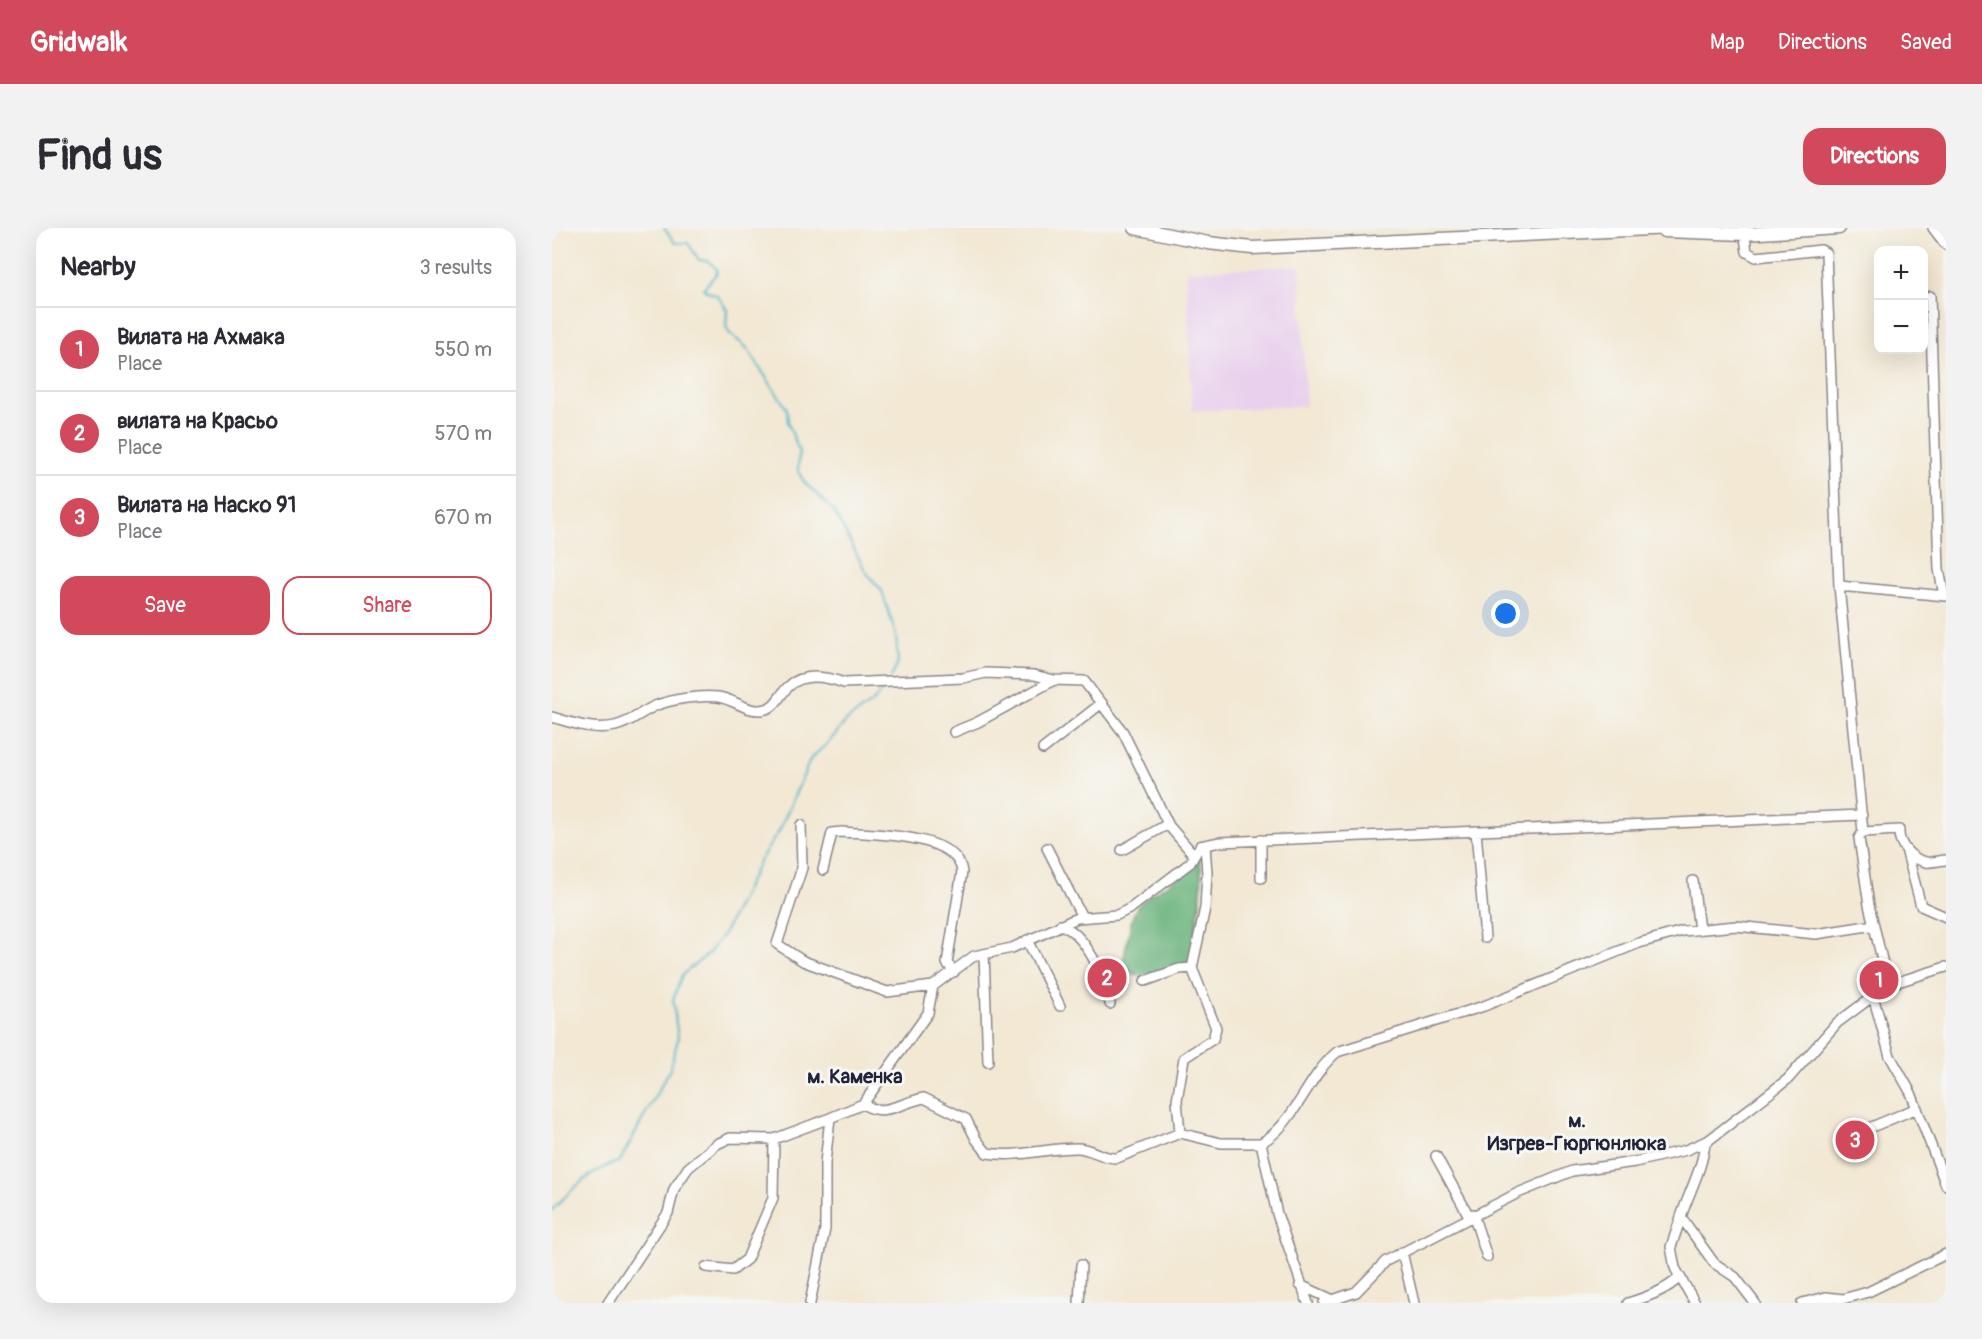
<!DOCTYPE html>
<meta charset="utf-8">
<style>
:root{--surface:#fff;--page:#f2f2f3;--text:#2b2b33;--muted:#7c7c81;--line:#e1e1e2;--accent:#d1495b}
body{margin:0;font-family:Pangolin,sans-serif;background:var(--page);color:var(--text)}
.controls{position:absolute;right:18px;top:18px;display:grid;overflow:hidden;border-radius:12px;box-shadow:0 6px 24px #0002}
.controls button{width:54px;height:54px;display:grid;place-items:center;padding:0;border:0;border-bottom:2px solid var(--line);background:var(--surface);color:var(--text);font:30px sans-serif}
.you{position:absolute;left:954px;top:386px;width:21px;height:21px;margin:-15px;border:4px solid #fff;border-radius:50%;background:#1a73e8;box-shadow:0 0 0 9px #1a73e833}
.badge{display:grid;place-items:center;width:39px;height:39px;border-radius:50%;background:var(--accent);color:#fff;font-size:20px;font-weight:700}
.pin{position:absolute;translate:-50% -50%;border:3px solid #fff;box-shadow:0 2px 6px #0006}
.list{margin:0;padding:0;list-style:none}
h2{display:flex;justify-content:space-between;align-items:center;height:78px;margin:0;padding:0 24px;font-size:26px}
h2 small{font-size:20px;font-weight:400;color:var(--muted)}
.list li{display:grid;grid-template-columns:39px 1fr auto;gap:18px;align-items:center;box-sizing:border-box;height:84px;padding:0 24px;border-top:2px solid var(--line)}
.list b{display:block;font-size:22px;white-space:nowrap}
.list p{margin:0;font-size:20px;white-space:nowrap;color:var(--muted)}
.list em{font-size:20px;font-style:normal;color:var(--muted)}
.actions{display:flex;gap:12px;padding:18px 24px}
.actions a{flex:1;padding:14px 0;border:2px solid var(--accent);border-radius:18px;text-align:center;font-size:21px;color:var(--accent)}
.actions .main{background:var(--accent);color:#fff}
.map{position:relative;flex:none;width:1394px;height:1075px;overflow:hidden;border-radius:18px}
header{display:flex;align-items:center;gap:36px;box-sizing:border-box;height:84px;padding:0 30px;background:var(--accent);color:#fff}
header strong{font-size:28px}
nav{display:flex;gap:33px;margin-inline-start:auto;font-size:21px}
.intro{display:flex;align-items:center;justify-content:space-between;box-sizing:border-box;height:144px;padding:0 36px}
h1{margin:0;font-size:42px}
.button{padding:15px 27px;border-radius:18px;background:var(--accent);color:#fff;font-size:21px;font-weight:700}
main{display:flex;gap:36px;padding:0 36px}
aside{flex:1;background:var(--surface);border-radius:18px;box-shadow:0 6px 24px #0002}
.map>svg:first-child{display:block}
.built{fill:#e9d1ed}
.forest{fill:#69b27a;stroke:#466a5a;stroke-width:1.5}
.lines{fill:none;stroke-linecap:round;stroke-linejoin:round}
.stream{stroke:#47b2c4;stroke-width:2}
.minor-casing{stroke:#8a8587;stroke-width:12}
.major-casing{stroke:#8a8587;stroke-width:15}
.minor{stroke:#fff;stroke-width:9}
.major{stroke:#fff;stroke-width:12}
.labels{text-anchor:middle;stroke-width:6;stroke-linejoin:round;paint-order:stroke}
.quarter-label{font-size:20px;font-weight:bold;fill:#22223b;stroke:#f6f6f2}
</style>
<header>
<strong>Gridwalk</strong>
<nav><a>Map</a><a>Directions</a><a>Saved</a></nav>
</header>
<div class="intro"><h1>Find us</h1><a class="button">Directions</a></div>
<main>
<aside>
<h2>Nearby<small>3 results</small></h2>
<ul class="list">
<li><span class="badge">1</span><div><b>Вилата на Ахмака</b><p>Place</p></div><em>550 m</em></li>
<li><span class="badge">2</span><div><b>вилата на Красьо</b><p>Place</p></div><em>570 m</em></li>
<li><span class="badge">3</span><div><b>Вилата на Наско 91</b><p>Place</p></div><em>670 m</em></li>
</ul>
<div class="actions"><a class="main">Save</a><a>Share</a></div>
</aside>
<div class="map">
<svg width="1394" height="1075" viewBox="0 0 1394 1075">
<rect width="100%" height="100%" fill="#f6f6f2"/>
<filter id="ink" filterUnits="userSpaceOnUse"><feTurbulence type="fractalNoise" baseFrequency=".0167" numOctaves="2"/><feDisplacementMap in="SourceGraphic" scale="12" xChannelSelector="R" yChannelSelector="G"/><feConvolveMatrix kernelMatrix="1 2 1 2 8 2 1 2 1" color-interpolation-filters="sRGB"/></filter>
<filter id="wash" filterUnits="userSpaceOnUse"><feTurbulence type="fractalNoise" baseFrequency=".008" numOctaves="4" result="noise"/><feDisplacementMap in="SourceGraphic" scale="24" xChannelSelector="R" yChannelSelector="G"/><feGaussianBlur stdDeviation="1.35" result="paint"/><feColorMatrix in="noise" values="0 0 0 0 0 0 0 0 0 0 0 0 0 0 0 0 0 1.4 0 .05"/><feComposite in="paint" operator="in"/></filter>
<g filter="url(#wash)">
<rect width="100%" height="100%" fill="#f2e8d3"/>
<!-- built -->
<path class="built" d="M748 38 754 178 640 183 634 43Z"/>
<!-- forest -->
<path class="forest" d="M647 628C655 665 643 700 636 736L587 748 570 740C573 727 578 689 584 681 597 661 637 651 647 628Z"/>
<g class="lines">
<!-- stream -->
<path class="stream" d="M112 0 123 15H136L147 32 156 33 165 41V45L151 61 166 68 175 82 174 98 177 105 194 119 235 181 236 195 247 223 246 243 252 254 282 283 314 344 330 363 344 407 346 435 339 450
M0 982C20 961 39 942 68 933L118 841 126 811 121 772 130 747 156 726 172 705 208 632 227 603 259 530 277 514 294 493 322 473 334 457"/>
</g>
</g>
<g filter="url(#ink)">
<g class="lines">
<!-- minor casing -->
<g class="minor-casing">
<path id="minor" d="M1381 0 1394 17
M1192 1 1195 24 1204 29 1269 22 1274 25 1287 358 1311 604 1347 602C1346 617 1359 631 1374 634 1380 635 1388 632 1394 632
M1378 68 1387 341 1392 368
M1287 358 1394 368
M0 489C20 495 42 503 63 498 78 495 89 484 103 478 119 471 149 467 166 469 183 471 196 486 214 481 225 478 228 466 236 459 251 444 275 449 292 455L411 450 434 445 482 447 502 452 532 453 571 504 617 598 642 627
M402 504 426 494 502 452
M491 521 550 475
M249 597 250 640 225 716 251 733 335 764 381 758
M924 603 933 710
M1311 604 1307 610 1317 677 1336 757 1394 739
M709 612V650
M495 620 530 689
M570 622 616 596
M1355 625 1369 678 1394 689
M271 642 280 605 289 604C319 606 406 605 410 644L395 735 402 744
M1141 653 1147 702
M508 697C533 704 554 751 558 776
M475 712 508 778
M432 726 436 834
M593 753 627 741 640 740
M1321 768 1338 828 1359 865 1394 957
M1310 903 1365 880
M628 905 625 872 632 830 661 811 664 800 640 740 653 680 655 645 653 617
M1153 914C1151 940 1137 964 1129 989L1162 1035 1183 1049 1203 1075
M709 915H669L628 905 565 930C551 931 539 920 525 920 494 920 466 930 435 925L424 911 414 891 372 870C350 874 332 890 311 876L376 785 381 758 422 728 460 720 525 690 565 687 579 680 638 635 648 618 668 614 1310 587
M884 928 917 988
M921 986 935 1029
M1129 989 1119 1019 1123 1040 1143 1075
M850 1024 862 1075
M154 1039 181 1042 195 1031 221 970 222 911
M748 1057 779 1071
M56 1075 116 985 122 961 136 940 165 916 178 910 222 911 278 890
M258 1075 273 1001V935L278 890 311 876
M527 1075 529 1037
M756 1075 725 986 709 915C743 896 755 849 785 824L932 778 1087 715 1131 703 1184 698 1264 706 1322 697
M772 1075 804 1064 834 1033 966 965 1020 943 1083 934 1134 922 1157 912 1236 851 1285 795 1336 757
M1076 1075C1095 1069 1113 1063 1128 1049
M1250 1075 1274 1069 1291 1071 1316 1064 1394 1026"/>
</g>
<!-- major casing -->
<g class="major-casing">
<path id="major" d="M583 0 656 15 700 20 1119 0
M1112 3 1192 6 1287 0"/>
</g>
<!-- minor -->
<use href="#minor" class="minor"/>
<!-- major -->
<use href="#major" class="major"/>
</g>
</g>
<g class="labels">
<!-- quarter labels -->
<g class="quarter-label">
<text x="303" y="855">м. Каменка</text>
<text x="1025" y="899">м.<tspan x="1025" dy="23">Изгрев-Гюргюнлюка</tspan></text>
</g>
</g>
</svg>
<div class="controls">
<button>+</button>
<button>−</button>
</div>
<div class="you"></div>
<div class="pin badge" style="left:1327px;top:752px">1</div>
<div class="pin badge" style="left:555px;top:750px">2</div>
<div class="pin badge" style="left:1303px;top:912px">3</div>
</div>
</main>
